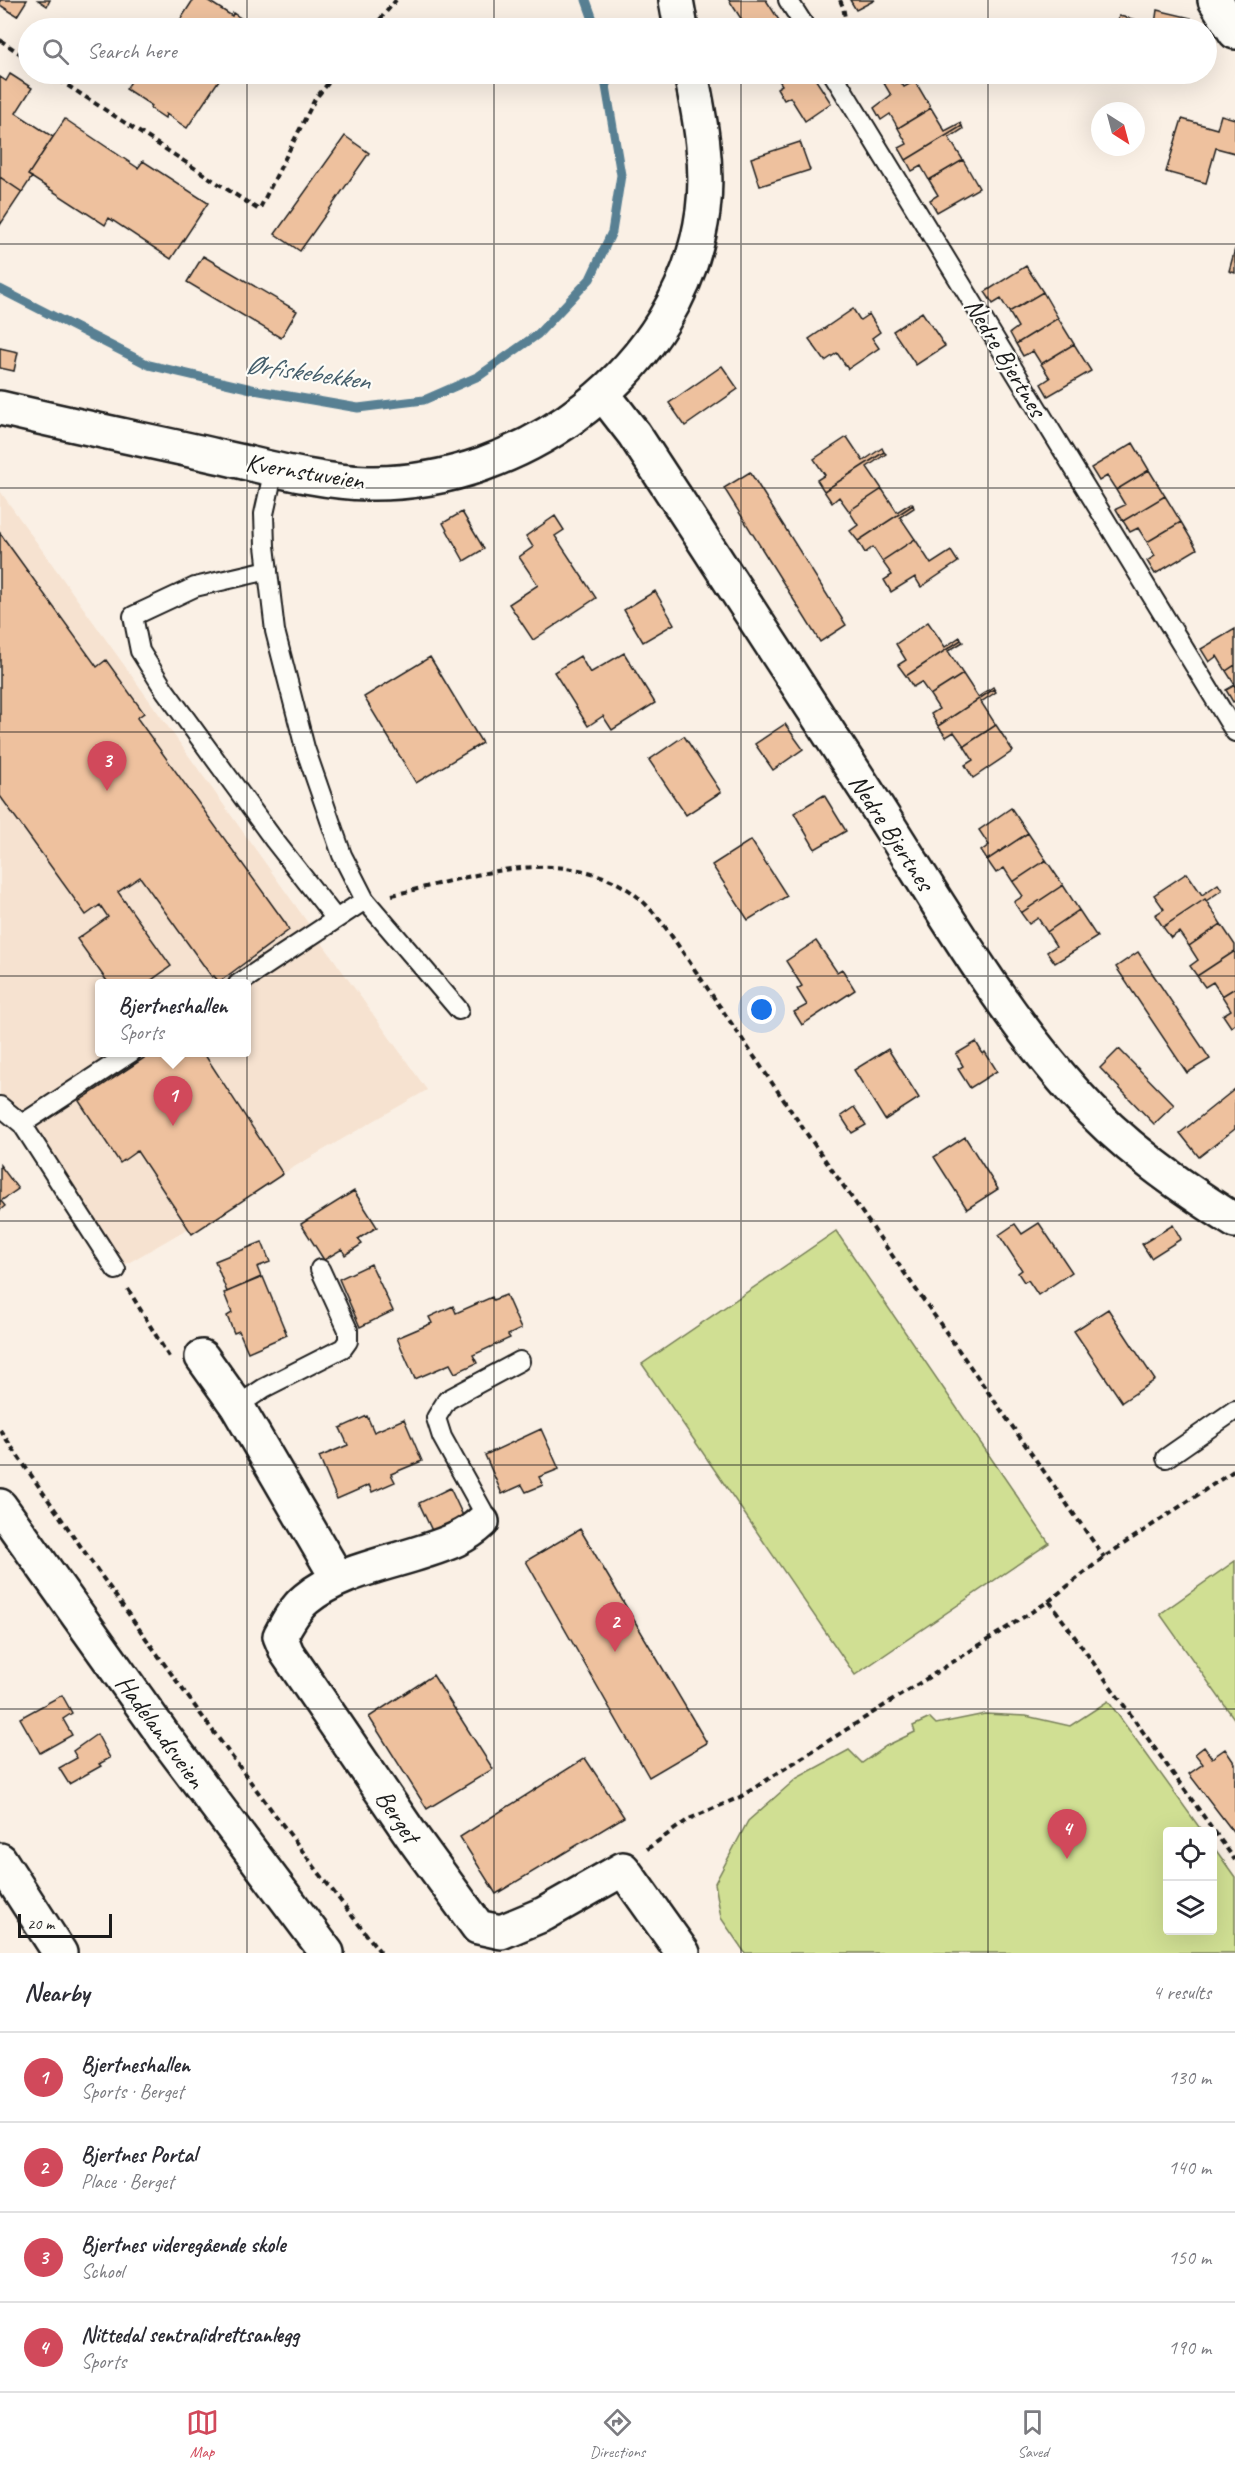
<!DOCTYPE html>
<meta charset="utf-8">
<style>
:root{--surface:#fff;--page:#f2f2f3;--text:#2b2b33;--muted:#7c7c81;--line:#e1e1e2;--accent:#d1495b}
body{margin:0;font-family:Caveat,sans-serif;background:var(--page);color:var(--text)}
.controls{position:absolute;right:18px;bottom:18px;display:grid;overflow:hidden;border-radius:6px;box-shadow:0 6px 24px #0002}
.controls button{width:54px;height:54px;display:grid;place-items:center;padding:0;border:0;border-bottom:2px solid var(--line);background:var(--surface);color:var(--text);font:30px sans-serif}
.compass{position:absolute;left:1091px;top:102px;width:54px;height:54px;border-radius:50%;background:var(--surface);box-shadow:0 6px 24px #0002;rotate:144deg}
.scale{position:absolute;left:18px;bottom:15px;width:94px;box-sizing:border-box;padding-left:6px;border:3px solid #1c1c1c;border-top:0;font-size:16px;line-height:21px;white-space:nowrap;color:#1c1c1c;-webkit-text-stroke:4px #fdfcf7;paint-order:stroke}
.you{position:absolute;left:762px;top:1010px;width:21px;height:21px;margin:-15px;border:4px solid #fff;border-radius:50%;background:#1a73e8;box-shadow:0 0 0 9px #1a73e833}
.badge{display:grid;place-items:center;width:39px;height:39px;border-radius:50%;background:var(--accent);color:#fff;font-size:20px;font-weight:700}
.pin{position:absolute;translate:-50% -50px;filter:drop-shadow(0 2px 3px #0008)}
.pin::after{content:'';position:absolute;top:32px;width:21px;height:18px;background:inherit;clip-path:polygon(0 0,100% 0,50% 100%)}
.popup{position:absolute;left:95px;top:979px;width:156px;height:78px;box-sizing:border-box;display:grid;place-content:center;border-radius:6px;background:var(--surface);filter:drop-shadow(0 2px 4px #0005);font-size:20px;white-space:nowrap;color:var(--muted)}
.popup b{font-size:22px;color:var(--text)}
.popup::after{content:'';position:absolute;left:50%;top:100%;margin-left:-12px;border:12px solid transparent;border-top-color:var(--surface)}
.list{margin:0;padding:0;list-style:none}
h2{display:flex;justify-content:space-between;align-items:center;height:78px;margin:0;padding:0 24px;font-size:26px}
h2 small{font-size:20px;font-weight:400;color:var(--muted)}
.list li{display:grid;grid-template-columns:39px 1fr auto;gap:18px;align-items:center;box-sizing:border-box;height:90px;padding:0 24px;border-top:2px solid var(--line)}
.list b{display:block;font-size:22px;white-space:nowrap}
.list p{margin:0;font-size:20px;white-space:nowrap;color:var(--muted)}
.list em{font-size:20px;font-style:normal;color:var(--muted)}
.icon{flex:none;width:33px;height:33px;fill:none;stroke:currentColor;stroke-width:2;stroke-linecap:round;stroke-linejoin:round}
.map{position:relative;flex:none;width:1235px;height:1953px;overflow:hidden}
.search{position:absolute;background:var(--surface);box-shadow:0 6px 24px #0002;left:18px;right:18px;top:18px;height:66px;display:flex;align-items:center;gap:15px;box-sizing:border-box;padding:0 21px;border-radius:33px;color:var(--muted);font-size:22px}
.sheet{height:438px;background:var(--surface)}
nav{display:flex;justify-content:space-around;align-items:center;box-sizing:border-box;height:84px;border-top:2px solid var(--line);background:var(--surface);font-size:16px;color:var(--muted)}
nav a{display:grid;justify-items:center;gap:3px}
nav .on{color:var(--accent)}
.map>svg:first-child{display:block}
.built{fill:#f6e2d0;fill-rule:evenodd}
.green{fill:#d0df93;stroke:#767e58;stroke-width:1.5}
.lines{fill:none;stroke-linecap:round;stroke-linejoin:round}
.stream{stroke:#598093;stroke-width:9}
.building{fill:#eec19e;stroke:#1c1c1c;stroke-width:1.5}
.service-casing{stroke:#1c1c1c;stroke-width:22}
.minor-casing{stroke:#1c1c1c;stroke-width:38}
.trunk-casing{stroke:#1c1c1c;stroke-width:38}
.path{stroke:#1c1c1c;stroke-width:4;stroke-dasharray:6 4.5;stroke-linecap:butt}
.service{stroke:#fdfcf7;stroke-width:18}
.minor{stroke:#fdfcf7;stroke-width:33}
.trunk{stroke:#fdfcf7;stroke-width:33}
.grid{fill:none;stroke:#1c1c1c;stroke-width:1.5;stroke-opacity:0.55}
.labels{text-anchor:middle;stroke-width:4.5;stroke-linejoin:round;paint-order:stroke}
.street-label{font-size:26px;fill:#1c1c1c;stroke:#fdfcf7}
.water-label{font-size:27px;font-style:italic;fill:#455e6b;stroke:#fdfcf7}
</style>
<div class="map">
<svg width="1235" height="1953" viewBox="0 0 1235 1953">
<rect width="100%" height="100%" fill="#faf0e5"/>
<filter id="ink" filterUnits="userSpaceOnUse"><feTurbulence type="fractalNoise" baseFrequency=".0167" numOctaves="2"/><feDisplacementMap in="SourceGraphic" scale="12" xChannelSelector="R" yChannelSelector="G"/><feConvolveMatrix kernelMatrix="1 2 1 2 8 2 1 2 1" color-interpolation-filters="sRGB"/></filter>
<g filter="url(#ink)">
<!-- built -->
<path class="built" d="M0 491 427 1090 116 1270 0 1105ZM100 984H246V1052H100Z"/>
<!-- green -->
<path class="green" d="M836 1231 1049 1543 855 1675 642 1364Z
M1235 1561V1720L1160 1614Z
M1108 1701 1202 1831 1168 1832V1930H1212L1213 1846 1235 1877V1953H745L721 1918 715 1883 748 1821 797 1778 849 1750 862 1763 886 1746 915 1732 913 1726 930 1718 936 1724 985 1714 1026 1716 1070 1726Z"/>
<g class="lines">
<!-- stream -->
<path class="stream" d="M586 0 596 28
M0 289 149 365 260 391 358 408 424 400 479 376 538 334 590 279 612 232 621 175 604 74"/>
</g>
<!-- building -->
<path class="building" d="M0 0H27L17 16 0 5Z
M38 0H50L47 6Z
M193 0H207L232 16 233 13 248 23 246 25 252 28H175Z
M729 0H766L784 28H747Z
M850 0H875L856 10Z
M1157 10 1191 18 1188 28H1116L1119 16 1155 24Z
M10 74 32 88 16 113 53 137 28 175 32 177 22 192 0 177V77L6 81Z
M136 74H223L187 128 166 114 165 118 150 108 151 105 126 89Z
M775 74H812L831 103 805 121 790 97 784 100 777 88 782 85Z
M892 74H896L904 87 915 81 931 108 898 128 890 114 881 120 874 108 891 95 882 80Z
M1118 74H1148L1147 79 1134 77 1133 82 1117 78Z
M931 108 945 131 960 123 962 126 906 160 899 148 907 144 898 128Z
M1221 115 1235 119V153L1216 148 1206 183 1166 172 1182 119 1217 129Z
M65 119 138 168 143 161 208 203 171 259 109 218 105 225 28 175Z
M962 126 963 129 949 138 963 160 929 180 921 166 912 171 906 160Z
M345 136 369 153 300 251 275 234Z
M800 142 810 170 760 186 751 158Z
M963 160 979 188 937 212 930 200 938 195 929 180Z
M0 177 22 192 0 225Z
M1235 249V273L1229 271Z
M203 256 297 311 281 338 187 282Z
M1026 266 1043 292 1009 312 1001 299 993 304 985 292Z
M1043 292 1058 318 1016 344 1010 333 1018 327 1009 312Z
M853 309 860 320 869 314 880 332 872 338 879 348 848 369 837 353 825 361 809 339Z
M922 312 945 346 916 365 893 331Z
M1058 318 1074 344 1041 364 1033 351 1023 356 1016 344Z
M1074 344 1091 371 1048 396 1041 384 1050 378 1041 364Z
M0 348 18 352 14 371 0 368Z
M722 366 738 389 685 426 669 403Z
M847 437 863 461 882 448 884 452 824 491 817 480 825 475 814 459Z
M1133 443 1149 470 1116 490 1107 476 1099 481 1091 468Z
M884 452 886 454 867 467 882 489 849 511 839 497 832 503 824 491Z
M1149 470 1165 496 1123 521 1116 509 1125 505 1116 490Z
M750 472 846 625 820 642 724 488Z
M882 489 897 512 911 503 913 505 858 541 850 531 858 525 849 511Z
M1165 496 1181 522 1147 542 1138 528 1130 532 1123 521Z
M913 505 914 508 900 517 915 539 882 561 873 547 865 553 858 541Z
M462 512 484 549 464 561 443 523Z
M555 516 564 530 555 536 596 598 533 640 509 604 538 585 519 557 533 547 526 536Z
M1181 522 1197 549 1155 574 1147 561 1155 556 1147 542Z
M0 533 97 667 106 660 144 713 137 718 286 924 289 930 219 982 214 976 212 977 140 877 118 892 171 966 146 984H109L77 939 108 917 100 905 86 915 0 796Z
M915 539 931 564 951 551 958 562 921 587 915 577 891 592 884 580 892 575 882 561Z
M655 591 674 624 643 642 624 610Z
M928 622 945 647 960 637 961 640 906 676 898 665 906 660 896 644Z
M1235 629V665L1226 671 1217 656 1209 662 1201 649Z
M961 640 963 642 948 651 963 674 930 695 921 682 913 687 906 676Z
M624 653 655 703 612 730 603 716 588 726 554 672 580 656 590 673Z
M430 657 482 743 416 783 364 697Z
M1235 665V701L1233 702 1226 690 1235 685 1226 671Z
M963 674 978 697 993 687 994 689 938 726 931 714 939 709 930 695Z
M994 689 996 692 981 702 996 725 964 746 954 732 946 737 938 726Z
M785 724 803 749 773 770 755 744Z
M996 725 1013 751 973 778 965 765 973 760 964 746Z
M684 736 721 792 686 815 649 760Z
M824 795 846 831 815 849 794 813Z
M1011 808 1028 833 987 860 981 851 989 845 979 830Z
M1028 833 1046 860 1013 882 1004 868 996 873 987 860Z
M751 840 787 896 748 920 712 865Z
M1046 860 1063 885 1021 913 1014 902 1023 896 1013 882Z
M1187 873 1202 895 1218 884 1222 890 1206 901 1205 899 1163 927 1155 915 1164 909 1154 895Z
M1063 885 1079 910 1047 932 1038 918 1029 924 1021 913Z
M1205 899 1221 924 1189 946 1179 932 1171 938 1163 927Z
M1079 910 1097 937 1055 963 1047 952 1056 946 1047 932Z
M1221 924 1235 945V951L1197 976 1190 966 1198 960 1189 946Z
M816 941 837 972 842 969 855 990 802 1025 794 1012 807 1005 797 989 802 986 786 961Z
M1235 951V988L1222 996 1213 982 1205 987 1197 976Z
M1138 952 1210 1059 1187 1073 1116 967Z
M1235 988V1024L1231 1027 1223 1015 1231 1010 1222 996Z
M976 1042 983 1054 985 1052 997 1071 970 1088 958 1069 963 1066 956 1054Z
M888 1049 919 1098 885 1120 854 1070Z
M1119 1049 1174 1105 1154 1124 1100 1068Z
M158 1052H203L283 1174 192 1234 137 1151 120 1163 79 1101 150 1054 151 1057Z
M1235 1089V1129L1199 1157 1180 1133Z
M854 1107 866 1125 852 1133 841 1116Z
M965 1137 998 1189 967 1209 934 1157Z
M0 1165 18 1189 1 1201 5 1206 0 1210Z
M354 1191 377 1227 358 1239 362 1244 345 1255 342 1249 324 1260 301 1224Z
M1039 1223 1072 1272 1038 1295 1028 1280 1024 1282 1018 1273 1022 1270 999 1235 1015 1224 1022 1234Z
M1173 1225 1181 1239 1151 1258 1142 1244Z
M262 1242 270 1262 257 1267 261 1277 227 1292 215 1261Z
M371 1264 393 1311 360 1327 339 1279Z
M263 1277 287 1335 248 1352 239 1331 234 1333 227 1316 232 1313 224 1293Z
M506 1295 521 1329 508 1335 510 1338 473 1355 477 1363 455 1373 450 1364 415 1379 397 1338 432 1323 429 1317 453 1306 456 1313 492 1297 493 1300Z
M1108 1309 1155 1380 1122 1402 1074 1331Z
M367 1416 374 1432 404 1419 422 1461 391 1474 395 1482 372 1492 369 1485 337 1499 319 1457 348 1445 340 1428Z
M541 1429 559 1469 539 1477 543 1485 526 1492 522 1485 502 1494 485 1455Z
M450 1488 465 1520 434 1535 419 1503Z
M580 1529 707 1743 649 1777 526 1561Z
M433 1675 493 1769 427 1809 369 1717Z
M62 1695 72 1713 63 1719 72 1735 40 1753 20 1718Z
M97 1734 110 1758 99 1764 101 1766 69 1784 59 1768 77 1758 73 1751Z
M1204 1747 1212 1758 1225 1749 1235 1764V1834L1189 1774 1203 1764 1195 1754Z
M585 1758 624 1817 496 1894 460 1837Z"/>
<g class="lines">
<!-- service casing -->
<g class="service-casing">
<path id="service" d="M788 0 806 28
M833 74 1235 732
M274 469 264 514 265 546 275 631 305 748 342 855 365 900 459 1010
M268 570 195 587 133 616 140 651 164 689 274 840 336 919
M238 984 365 900
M0 1106 22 1124 116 1270
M22 1124 132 1052
M237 1406 264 1388 343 1348 348 1341V1330L320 1269
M1166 1458 1235 1410
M482 1522 483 1511 442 1437 436 1418 447 1400 520 1361"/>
</g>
<!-- minor casing -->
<g class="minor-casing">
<path id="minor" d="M676 0 681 28
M1215 0 1235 32
M603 394 634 434C715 557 795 681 875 804 938 902 997 1006 1075 1093 1120 1144 1178 1185 1235 1221
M0 408C72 425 145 440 217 456 267 467 317 482 368 483 523 486 682 369 703 211 709 165 700 118 691 74
M202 1357 237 1406 338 1579
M482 1522C465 1538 446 1544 425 1551 387 1564 338 1572 306 1599 295 1608 287 1623 280 1636L287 1653 414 1839 478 1927 501 1932 544 1914 623 1869 683 1953
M0 1860 60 1953"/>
</g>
<!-- trunk casing -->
<g class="trunk-casing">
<path id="trunk" d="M0 1506 164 1736 327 1953"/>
</g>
<!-- path -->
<path class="path" d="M840 0 843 7 847 28
M373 28 396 0
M0 40 28 59
M50 74 259 210 315 99 336 74
M392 895C465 879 554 845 624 887 649 902 666 928 682 951L809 1137 1104 1557
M128 1289 169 1357
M0 1430C122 1608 248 1783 381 1953
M1049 1601 1235 1860
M647 1849 689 1819 740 1797 1049 1601 1104 1557 1235 1470"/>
<!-- service -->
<use href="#service" class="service"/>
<!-- minor -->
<use href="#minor" class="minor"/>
<!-- trunk -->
<use href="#trunk" class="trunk"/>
</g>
</g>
<!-- grid -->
<path class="grid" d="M247 0V28M494 0V28M741 0V28M988 0V28M247 74V1953M494 74V1953M741 74V1953M988 74V1953M0 244H1235M0 488H1235M0 732H1235M0 976H1235M0 1221H1235M0 1465H1235M0 1709H1235"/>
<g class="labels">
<!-- street labels -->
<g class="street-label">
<text transform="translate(1006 357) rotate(59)" y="9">Nedre Bjertnes</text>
<text transform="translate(305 471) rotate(9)" y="9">Kvernstuveien</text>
<text transform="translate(892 832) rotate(57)" y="9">Nedre Bjertnes</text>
<text transform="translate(161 1731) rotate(54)" y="9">Hadelandsveien</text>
<text transform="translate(398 1816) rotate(56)" y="9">Berget</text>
</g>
<!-- water labels -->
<g class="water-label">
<text transform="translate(308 372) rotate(8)" y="9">Ørfiskebekken</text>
</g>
</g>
</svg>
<div class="controls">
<button><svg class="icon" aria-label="locate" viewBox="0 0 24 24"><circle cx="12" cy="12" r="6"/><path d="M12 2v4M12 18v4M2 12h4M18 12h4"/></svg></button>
<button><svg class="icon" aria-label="layers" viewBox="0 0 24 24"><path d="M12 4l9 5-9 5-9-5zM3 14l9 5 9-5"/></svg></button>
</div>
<svg class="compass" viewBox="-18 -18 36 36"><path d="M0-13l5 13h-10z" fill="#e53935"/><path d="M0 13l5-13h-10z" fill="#7c7c81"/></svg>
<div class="scale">20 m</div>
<div class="you"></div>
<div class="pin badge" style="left:173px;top:1126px">1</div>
<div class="popup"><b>Bjertneshallen</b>Sports</div>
<div class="pin badge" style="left:615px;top:1652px">2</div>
<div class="pin badge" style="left:107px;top:791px">3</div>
<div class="pin badge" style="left:1067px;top:1859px">4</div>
<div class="search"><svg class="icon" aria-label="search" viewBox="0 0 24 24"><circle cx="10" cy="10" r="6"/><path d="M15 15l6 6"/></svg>Search here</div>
</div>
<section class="sheet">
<h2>Nearby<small>4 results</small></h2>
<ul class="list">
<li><span class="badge">1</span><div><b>Bjertneshallen</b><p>Sports · Berget</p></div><em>130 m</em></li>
<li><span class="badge">2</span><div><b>Bjertnes Portal</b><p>Place · Berget</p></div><em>140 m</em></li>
<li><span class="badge">3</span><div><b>Bjertnes videregående skole</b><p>School</p></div><em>150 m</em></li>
<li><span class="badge">4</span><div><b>Nittedal sentralidrettsanlegg</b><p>Sports</p></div><em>190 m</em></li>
</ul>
</section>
<nav>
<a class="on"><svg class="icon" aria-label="map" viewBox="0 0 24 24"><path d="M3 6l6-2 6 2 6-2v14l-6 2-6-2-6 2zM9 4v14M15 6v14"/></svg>Map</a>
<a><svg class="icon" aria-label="directions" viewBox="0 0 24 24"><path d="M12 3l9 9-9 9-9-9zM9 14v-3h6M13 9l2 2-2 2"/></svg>Directions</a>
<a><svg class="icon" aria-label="saved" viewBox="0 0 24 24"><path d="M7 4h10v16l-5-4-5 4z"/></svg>Saved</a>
</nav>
